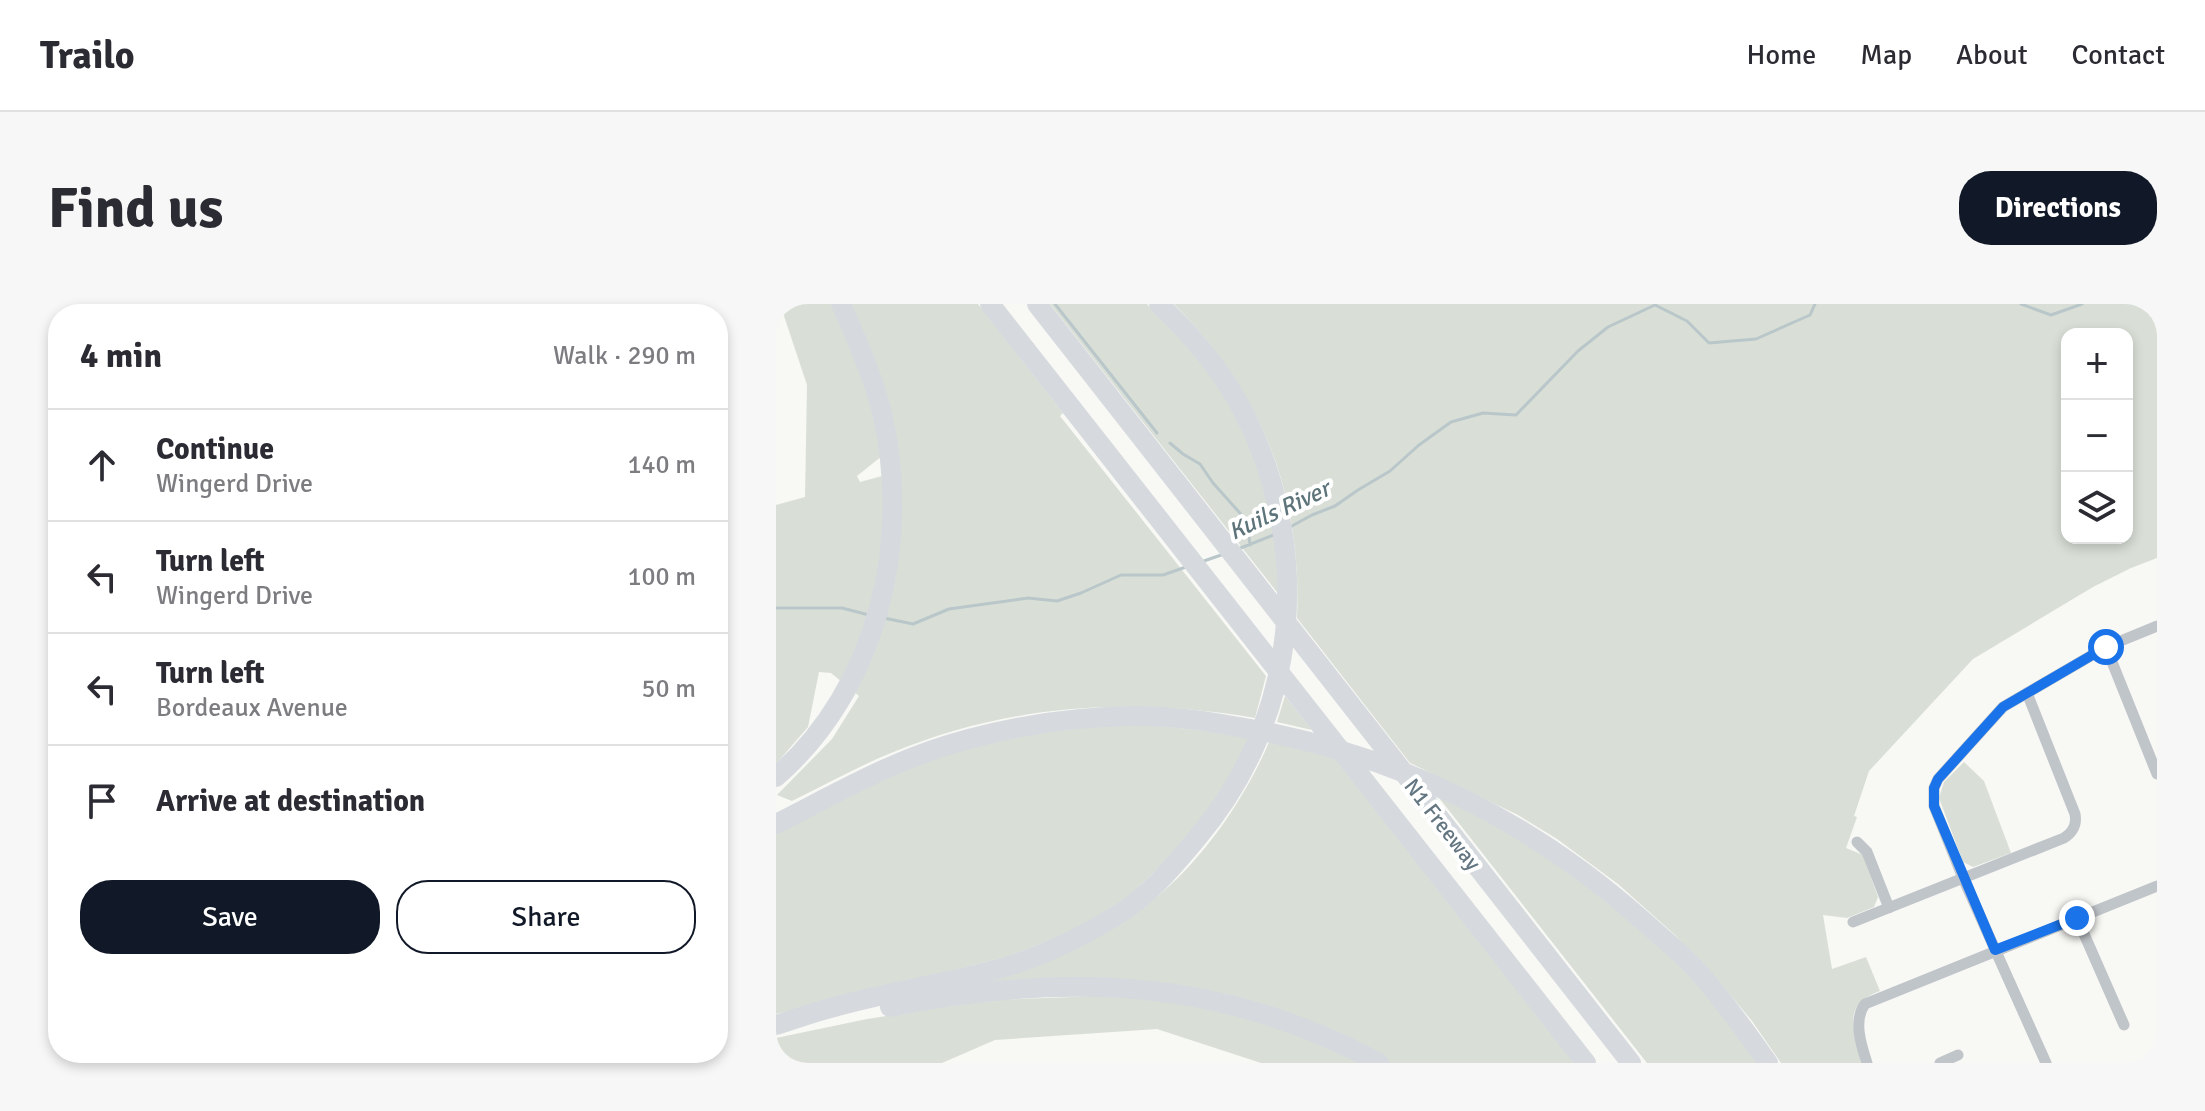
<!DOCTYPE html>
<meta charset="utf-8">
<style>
:root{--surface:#fff;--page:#f7f7f7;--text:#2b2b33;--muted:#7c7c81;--line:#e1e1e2;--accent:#111827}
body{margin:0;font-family:Signika,sans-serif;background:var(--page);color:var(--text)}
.controls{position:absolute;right:24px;top:24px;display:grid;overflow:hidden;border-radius:16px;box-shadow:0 4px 12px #0003}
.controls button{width:72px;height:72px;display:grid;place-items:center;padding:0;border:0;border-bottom:2px solid var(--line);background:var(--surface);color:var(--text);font:40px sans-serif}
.stop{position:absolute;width:24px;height:24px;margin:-18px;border:6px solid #1a73e8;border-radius:50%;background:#fff}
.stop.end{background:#1a73e8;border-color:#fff;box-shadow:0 2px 8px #0008}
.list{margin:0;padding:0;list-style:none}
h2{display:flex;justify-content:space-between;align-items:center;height:104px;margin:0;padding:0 32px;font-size:34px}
h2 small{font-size:26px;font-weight:400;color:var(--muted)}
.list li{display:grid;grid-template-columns:52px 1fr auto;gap:24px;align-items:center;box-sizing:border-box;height:112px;padding:0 32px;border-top:2px solid var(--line)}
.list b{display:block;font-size:30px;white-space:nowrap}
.list p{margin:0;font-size:26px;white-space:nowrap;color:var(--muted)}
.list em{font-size:26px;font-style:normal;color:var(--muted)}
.actions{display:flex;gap:16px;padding:24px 32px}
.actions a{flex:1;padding:18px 0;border:2px solid var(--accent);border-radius:32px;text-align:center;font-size:28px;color:var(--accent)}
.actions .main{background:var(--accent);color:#fff}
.icon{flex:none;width:44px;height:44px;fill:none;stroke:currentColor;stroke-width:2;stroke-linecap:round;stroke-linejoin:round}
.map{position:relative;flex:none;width:1381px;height:759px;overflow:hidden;border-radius:32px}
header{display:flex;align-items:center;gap:48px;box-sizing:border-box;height:112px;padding:0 40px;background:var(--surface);border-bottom:2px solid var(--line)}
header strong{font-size:38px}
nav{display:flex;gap:44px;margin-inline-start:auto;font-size:28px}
.intro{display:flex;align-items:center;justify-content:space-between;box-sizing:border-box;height:192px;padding:0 48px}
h1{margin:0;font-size:56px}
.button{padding:20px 36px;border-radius:32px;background:var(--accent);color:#fff;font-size:28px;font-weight:700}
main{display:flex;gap:48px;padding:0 48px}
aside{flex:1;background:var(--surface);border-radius:32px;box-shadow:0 4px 12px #0003}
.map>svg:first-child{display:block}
.green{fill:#d9dfd6;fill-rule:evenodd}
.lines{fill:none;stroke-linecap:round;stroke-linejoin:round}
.stream{stroke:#b9c7ca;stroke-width:3}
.street{stroke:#c0c5c9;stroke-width:11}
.highway{stroke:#d6dade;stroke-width:20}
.route{stroke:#1a73e8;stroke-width:10}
.labels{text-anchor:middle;stroke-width:8;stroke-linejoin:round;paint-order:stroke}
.street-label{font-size:22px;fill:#627580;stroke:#fff}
.water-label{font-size:24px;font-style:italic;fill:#5d747b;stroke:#fff}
</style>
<header>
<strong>Trailo</strong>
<nav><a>Home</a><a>Map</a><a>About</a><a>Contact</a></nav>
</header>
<div class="intro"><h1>Find us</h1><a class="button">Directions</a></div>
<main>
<aside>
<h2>4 min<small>Walk · 290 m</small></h2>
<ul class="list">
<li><svg class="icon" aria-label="ahead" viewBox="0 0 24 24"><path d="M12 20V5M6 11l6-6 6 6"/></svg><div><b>Continue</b><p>Wingerd Drive</p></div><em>140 m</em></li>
<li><svg class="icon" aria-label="left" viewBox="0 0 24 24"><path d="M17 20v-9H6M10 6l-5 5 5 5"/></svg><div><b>Turn left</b><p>Wingerd Drive</p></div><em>100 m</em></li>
<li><svg class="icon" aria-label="left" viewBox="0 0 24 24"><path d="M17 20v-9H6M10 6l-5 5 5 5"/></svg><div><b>Turn left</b><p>Bordeaux Avenue</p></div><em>50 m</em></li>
<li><svg class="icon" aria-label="arrive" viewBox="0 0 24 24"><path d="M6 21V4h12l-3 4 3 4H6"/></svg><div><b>Arrive at destination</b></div></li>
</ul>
<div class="actions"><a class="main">Save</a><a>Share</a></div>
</aside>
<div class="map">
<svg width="1381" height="759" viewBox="0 0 1381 759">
<rect width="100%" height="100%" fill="#f8f8f5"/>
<!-- green -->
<path class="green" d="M4 0H57L91 87 106 152 81 172 84 178 121 168 70 0H202L287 109 284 112 490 372 479 414C354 393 233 400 115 449 81 463 49 481 16 497L1 491 56 435 83 392 55 369 43 368 32 423 0 460V201L29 193 31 81Z
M274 0H371L407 36 433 68 463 116 477 146 500 231 504 292Z
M398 0H1381V254L1355 264 1317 283 1197 355 1093 467 1078 512 1081 513 1070 544 1087 551 1102 593 1098 603 1071 614 1047 611 1056 665 1090 653 1104 687C1064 702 1079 725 1085 759H1005L976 717 945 680 899 631 842 580 781 535 742 511 634 459 521 314C526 189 486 89 398 0ZM1291 30H1351V234H1291Z
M509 392 536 426 501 418Z
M357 419 475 432 466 453 417 531 351 594 293 629 230 653 0 710V527L122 465 237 431Z
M494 436 556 451 798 759H612L482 702 195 680C231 665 267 649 303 634 320 627 339 621 354 612 415 575 467 500 494 436Z
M1188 458 1208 477 1235 549 1197 563 1187 558 1163 494 1168 478Z
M660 490 768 548 882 640 932 692 983 759H871Z
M355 691 436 703 514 725 587 759H485L381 725 219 736 166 759H0V734L91 715 215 696Z"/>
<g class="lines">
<!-- stream -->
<path class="stream" d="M279 0 381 129
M1245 0 1275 11 1306 0
M394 139 407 150 424 160 437 179 471 217 474 241
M514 223 536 211 559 202 582 186 614 167 643 141 675 118 707 109 740 111 802 47 832 23 879 1 911 17 933 39 980 35 1034 11 1039 0
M462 245 500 230
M425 258 448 250
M0 304H66L93 311
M108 314 137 320 173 305 252 294 281 297 305 289 345 271H387L410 263"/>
<!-- street -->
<path class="street" d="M1330 343 1381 470
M1081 538 1091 548 1113 604
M1301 614 1348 721
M1077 618 1288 534C1297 528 1301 521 1299 510L1251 389
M1091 759C1085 741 1077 716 1089 700L1381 582
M1164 759 1182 751
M1270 759 1187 574 1158 502V484L1162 475 1227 403 1330 343 1381 322"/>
<!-- highway -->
<path class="highway" d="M214 0 810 759
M261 0 855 759
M0 473C102 384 136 237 106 109 97 71 80 35 65 0
M0 520C65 487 120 454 193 435 245 421 299 413 354 412 398 411 442 419 485 427 631 456 754 517 865 615 885 633 908 651 926 672 950 700 971 729 992 759
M114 703C287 668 445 673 603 759
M0 721C19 715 38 708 58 703 108 689 160 681 211 668 256 657 299 637 338 613 371 594 397 563 421 534 522 415 539 249 468 109 447 68 417 32 383 0"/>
</g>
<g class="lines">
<!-- route -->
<path class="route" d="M1301 614 1219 646 1158 502V484L1162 475 1227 403 1330 343"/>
</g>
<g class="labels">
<!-- street labels -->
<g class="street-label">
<text transform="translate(667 520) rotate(52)" y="8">N1 Freeway</text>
</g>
<!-- water labels -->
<g class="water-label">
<text transform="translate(503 206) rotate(-25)" y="8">Kuils River</text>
</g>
</g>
</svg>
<div class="controls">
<button>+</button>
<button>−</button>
<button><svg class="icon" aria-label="layers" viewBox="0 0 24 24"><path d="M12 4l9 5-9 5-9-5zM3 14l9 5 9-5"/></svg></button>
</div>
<div class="stop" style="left:1330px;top:343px"></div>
<div class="stop end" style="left:1301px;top:614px"></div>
</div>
</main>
